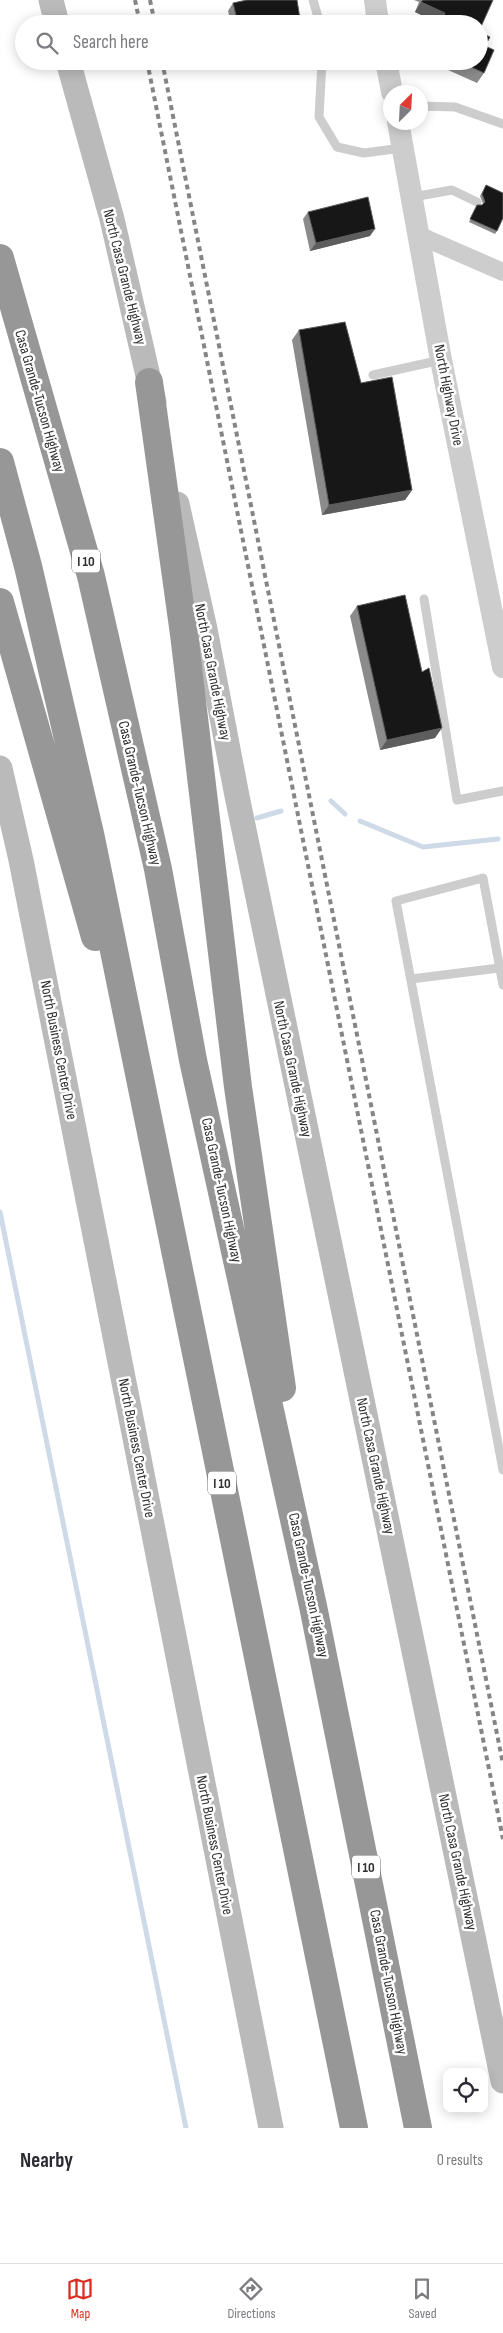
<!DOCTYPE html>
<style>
:root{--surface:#fff;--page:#f7f7f7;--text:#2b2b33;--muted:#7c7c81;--line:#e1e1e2;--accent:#d93025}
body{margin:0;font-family:"Sofia Sans Condensed",sans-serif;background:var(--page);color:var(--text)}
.controls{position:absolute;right:15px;bottom:15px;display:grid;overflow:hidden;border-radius:10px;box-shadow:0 2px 12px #0003}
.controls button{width:45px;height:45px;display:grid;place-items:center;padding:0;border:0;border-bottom:1px solid var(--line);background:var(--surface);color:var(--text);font:25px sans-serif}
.compass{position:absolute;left:383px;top:85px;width:45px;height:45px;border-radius:50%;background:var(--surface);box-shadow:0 2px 12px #0003;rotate:24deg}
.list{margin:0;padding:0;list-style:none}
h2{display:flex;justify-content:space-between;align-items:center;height:65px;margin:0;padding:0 20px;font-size:21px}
h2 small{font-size:16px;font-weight:400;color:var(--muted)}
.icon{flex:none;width:28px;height:28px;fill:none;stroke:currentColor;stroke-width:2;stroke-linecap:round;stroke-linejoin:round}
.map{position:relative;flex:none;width:503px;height:2128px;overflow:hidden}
.search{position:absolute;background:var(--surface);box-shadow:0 2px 12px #0003;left:15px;right:15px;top:15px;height:55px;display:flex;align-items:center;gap:12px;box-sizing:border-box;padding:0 18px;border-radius:28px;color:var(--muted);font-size:19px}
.sheet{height:135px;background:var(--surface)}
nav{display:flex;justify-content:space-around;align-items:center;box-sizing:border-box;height:70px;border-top:1px solid var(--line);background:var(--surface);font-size:14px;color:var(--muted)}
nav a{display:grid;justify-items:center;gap:2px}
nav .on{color:var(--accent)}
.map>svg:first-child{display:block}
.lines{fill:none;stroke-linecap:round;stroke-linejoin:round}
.stream{stroke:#cfdae8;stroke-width:5}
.service{stroke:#cdcdcd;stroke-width:9}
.minor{stroke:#cdcdcd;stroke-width:18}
.tertiary{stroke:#cdcdcd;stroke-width:22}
.secondary{stroke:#bababa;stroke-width:25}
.motorway{stroke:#979797;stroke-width:28}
.rail{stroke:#858585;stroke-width:4;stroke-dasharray:5 4;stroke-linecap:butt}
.wall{fill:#8b8b8b}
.shaded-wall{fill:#5d5d5d}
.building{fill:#171717;stroke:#5d5d5d}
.labels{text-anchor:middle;stroke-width:5;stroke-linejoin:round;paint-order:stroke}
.shield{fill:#fff;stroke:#6e6e6e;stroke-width:1}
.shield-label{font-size:14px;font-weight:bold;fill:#303030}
.street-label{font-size:15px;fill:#303030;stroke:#fff}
</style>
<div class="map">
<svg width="503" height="2128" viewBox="0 0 503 2128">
<rect width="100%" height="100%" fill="#fff"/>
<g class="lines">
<!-- stream -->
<path class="stream" d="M331 801 345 814
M257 818 281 811
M360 821 423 847 498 839
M0 1212 186 2128"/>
<!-- service -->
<path class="service" d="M313 0 320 24
M322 61 319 117 337 147 364 153 402 148
M420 106 455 107 503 124
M413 197 452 190 477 202
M373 375 441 360
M424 599 457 800 503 791
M411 979 499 968
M503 985 483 878 396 901 503 1470"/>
<!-- minor -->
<path class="minor" d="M418 235 503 272"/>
<!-- tertiary -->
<path class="tertiary" d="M375 0 378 24
M386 61 392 92
M398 122 441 360 503 667"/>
<!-- secondary -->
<path class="secondary" d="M51 0 57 24
M68 61 112 219 154 402
M177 504 205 629 237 796 503 2081
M0 768 21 860 271 2128"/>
<!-- motorway -->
<path class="motorway" d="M0 258 91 576 158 869 193 1060 313 1606 418 2128
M149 382 184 634 238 1087 282 1388
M0 462 28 566 91 838 354 2128
M0 602 95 937"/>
<!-- rail -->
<path class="rail" d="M135 0 140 24
M150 0 155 24
M147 61 503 1839
M162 61 503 1764"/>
</g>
<!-- wall -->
<path class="wall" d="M414 0H493L479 24H438V23L415 12 419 2Z
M233 3 296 24H231L228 11Z
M485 46 484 73 477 83 428 61H479Z
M486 185 497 231 495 234 469 222 477 205H482L483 204 480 196Z
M308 212 370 236 310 251 303 219Z
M299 330 361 383 412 490 405 500 322 515 292 340Z
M357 606 435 738 380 750 350 616Z"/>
<!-- shaded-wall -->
<path class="shaded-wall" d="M421 2 445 13 438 23 415 12Z
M300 19 296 24H285L286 22Z
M375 229 370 236 310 251 316 243Z
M412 490 405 500 322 515 329 505Z
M442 728 435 738 380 750 387 740Z"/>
<!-- building -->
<path class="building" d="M247 0H297L300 19 286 22 287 24H238L233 3Z
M423 0H493L479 31V24H440L445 13 421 2Z
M479 32 490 37 485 46 494 50 484 73 458 61H479Z
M486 185 503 193V218L497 231 470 219 477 205H482L485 202 482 194Z
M368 197 375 229 316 243 308 212Z
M345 322 361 383 392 377 412 490 329 505 299 330Z
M405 595 422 672 429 668 442 728 387 740 357 606Z"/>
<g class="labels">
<!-- shield labels -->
<g class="shield">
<rect x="72" y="549.5" width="28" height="23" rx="4"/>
<rect x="208" y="1471.5" width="28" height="23" rx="4"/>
<rect x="352" y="1855.5" width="28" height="23" rx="4"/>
</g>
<g class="shield-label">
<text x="86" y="566">I 10</text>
<text x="222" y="1488">I 10</text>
<text x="366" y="1872">I 10</text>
</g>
<!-- street labels -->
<g class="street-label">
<text transform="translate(125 277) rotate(76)" y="5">North Casa Grande Highway</text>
<text transform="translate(449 395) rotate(79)" y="5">North Highway Drive</text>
<text transform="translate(40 401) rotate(74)" y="5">Casa Grande-Tucson Highway</text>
<text transform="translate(213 672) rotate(79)" y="5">North Casa Grande Highway</text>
<text transform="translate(140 793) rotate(77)" y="5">Casa Grande-Tucson Highway</text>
<text transform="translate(59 1050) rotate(79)" y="5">North Business Center Drive</text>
<text transform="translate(293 1069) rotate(78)" y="5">North Casa Grande Highway</text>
<text transform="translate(222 1190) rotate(78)" y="5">Casa Grande-Tucson Highway</text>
<text transform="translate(137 1448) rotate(79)" y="5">North Business Center Drive</text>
<text transform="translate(376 1466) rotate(78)" y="5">North Casa Grande Highway</text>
<text transform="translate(309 1585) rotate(78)" y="5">Casa Grande-Tucson Highway</text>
<text transform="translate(215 1845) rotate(79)" y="5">North Business Center Drive</text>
<text transform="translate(458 1862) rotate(78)" y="5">North Casa Grande Highway</text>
<text transform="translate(389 1982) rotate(79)" y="5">Casa Grande-Tucson Highway</text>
</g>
</g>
</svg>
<div class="controls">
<button><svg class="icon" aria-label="locate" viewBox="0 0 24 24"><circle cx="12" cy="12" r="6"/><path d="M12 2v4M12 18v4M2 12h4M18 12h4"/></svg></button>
</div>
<svg class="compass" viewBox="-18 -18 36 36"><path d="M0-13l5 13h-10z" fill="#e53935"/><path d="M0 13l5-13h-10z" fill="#7c7c81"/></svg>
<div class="search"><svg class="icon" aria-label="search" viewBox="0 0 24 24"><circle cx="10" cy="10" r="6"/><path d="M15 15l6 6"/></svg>Search here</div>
</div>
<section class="sheet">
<h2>Nearby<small>0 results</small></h2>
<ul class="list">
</ul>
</section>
<nav>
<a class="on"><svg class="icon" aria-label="map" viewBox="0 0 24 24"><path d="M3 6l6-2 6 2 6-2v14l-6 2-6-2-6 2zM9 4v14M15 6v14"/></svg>Map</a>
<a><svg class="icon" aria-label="directions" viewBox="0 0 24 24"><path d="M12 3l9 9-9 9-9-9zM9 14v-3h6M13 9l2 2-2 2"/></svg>Directions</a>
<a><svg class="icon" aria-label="saved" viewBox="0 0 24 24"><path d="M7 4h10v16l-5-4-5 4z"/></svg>Saved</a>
</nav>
